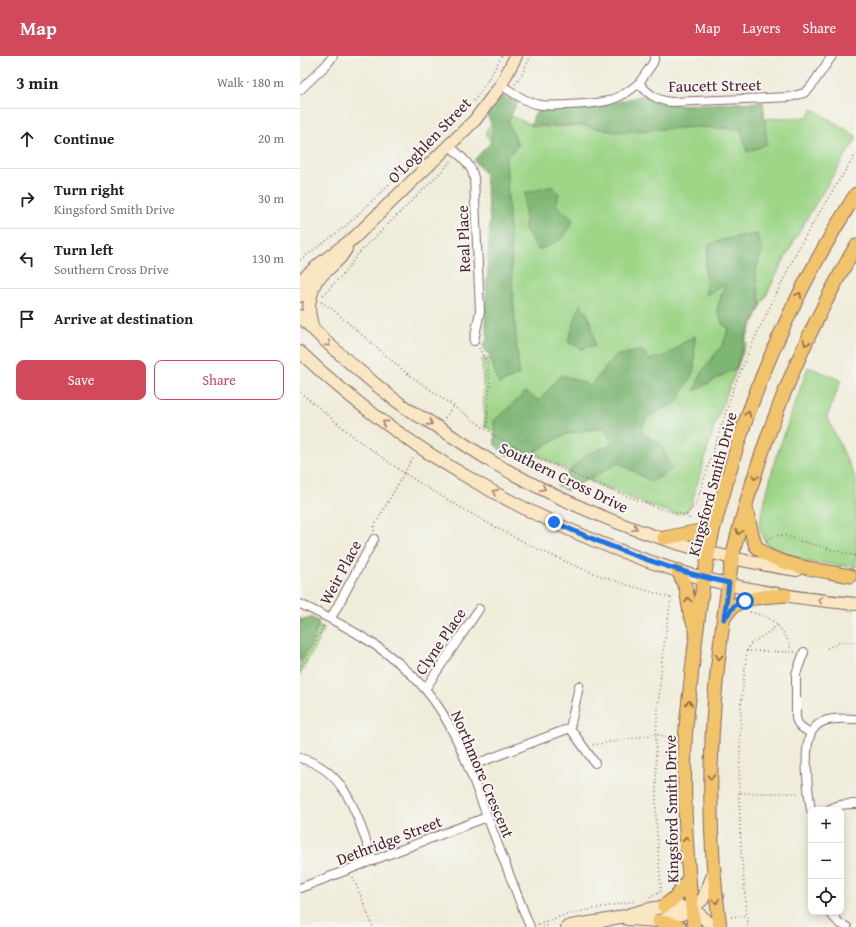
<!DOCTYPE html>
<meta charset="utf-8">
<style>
:root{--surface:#fff;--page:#f2f2f2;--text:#202124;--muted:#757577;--line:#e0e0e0;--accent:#d1495b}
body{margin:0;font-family:"Gentium Book Plus",serif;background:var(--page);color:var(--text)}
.controls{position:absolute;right:12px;bottom:12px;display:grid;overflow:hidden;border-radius:8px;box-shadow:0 2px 10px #0003}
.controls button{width:36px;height:36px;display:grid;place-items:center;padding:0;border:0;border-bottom:1px solid var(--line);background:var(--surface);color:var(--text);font:20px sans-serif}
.stop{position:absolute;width:12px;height:12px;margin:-9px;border:3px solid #1a73e8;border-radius:50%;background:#fff}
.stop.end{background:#1a73e8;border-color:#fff;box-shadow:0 1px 4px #0008}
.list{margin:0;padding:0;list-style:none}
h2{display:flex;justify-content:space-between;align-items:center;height:52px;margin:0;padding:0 16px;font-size:17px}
h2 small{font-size:13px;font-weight:400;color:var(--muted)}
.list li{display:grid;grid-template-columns:26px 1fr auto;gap:12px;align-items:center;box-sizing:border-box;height:60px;padding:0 16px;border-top:1px solid var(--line)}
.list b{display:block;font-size:15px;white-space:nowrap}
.list p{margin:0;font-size:13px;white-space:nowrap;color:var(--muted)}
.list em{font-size:13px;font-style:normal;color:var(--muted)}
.actions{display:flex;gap:8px;padding:12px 16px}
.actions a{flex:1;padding:9px 0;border:1px solid var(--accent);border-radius:8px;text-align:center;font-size:14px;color:var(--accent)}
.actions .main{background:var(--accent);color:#fff}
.icon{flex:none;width:22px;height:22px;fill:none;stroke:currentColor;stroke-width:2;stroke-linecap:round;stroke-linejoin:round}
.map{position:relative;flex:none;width:556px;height:871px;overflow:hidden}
header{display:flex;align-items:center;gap:24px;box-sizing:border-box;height:56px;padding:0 20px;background:var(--accent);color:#fff}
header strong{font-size:19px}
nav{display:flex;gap:22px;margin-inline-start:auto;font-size:14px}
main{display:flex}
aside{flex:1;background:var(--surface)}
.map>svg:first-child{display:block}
.green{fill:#9dd587;stroke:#747a59}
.forest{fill:#7eb674;stroke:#646a50}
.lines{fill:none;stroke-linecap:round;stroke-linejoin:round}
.street-casing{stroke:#846768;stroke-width:10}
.secondary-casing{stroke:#846768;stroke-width:14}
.primary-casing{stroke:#846768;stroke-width:15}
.path{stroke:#846768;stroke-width:1.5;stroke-dasharray:1 3;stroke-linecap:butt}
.street{stroke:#fff;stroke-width:8}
.secondary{stroke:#f9e7c3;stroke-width:12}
.primary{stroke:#f1c36a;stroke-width:13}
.oneway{stroke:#956947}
.oneway2{stroke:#a28377}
.route{stroke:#1a73e8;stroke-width:5}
.labels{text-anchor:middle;stroke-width:4;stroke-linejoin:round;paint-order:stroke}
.street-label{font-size:16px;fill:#4a1f2b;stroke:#f6f6f2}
</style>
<header>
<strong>Map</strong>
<nav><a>Map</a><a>Layers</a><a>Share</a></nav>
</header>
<main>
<aside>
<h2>3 min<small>Walk · 180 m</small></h2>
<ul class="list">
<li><svg class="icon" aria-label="ahead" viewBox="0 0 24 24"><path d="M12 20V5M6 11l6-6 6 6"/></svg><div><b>Continue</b></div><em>20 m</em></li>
<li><svg class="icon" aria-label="right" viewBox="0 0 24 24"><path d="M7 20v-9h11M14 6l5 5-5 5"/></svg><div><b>Turn right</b><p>Kingsford Smith Drive</p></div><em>30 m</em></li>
<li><svg class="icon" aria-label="left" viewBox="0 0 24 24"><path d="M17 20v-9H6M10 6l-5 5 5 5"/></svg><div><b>Turn left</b><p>Southern Cross Drive</p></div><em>130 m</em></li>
<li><svg class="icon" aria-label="arrive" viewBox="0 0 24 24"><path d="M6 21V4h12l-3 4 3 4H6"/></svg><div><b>Arrive at destination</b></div></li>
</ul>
<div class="actions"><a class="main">Save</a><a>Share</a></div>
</aside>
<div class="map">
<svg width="556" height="871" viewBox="0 0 556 871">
<rect width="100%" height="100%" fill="#f6f6f2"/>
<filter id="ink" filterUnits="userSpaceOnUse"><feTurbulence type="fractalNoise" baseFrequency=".025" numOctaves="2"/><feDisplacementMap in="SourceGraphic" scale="8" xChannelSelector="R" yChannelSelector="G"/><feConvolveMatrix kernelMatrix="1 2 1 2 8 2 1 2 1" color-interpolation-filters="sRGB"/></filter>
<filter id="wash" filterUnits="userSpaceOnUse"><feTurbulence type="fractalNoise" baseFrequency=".012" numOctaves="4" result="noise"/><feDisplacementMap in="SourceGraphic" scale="16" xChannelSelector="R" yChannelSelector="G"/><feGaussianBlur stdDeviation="0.9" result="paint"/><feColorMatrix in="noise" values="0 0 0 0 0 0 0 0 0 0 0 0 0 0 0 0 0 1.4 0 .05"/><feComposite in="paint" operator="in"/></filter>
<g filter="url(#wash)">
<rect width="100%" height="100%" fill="#efecd9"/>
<!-- green -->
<path class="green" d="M513 53 556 80V83C535 117 513 150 494 185 476 218 460 251 445 285L447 286 415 368 391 449C387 456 383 458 375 458 306 436 246 405 184 370L185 368 182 303 214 302 195 89 187 81 186 77 187 73 199 58 205 57 227 67 248 71 508 61Z
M508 311 541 324 527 361 556 423V511L498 505 468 492 459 471 462 456 475 404Z
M0 562 24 573 0 619Z"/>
<!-- forest -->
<path class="forest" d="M343 39 379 49 463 46 467 88 447 96 441 73 397 71 316 76 279 69 231 70 234 59 239 52 314 47Z
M202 40 218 45 208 66 218 89 206 102 213 240 219 318 199 328 190 301 183 290 188 282 185 264 190 164 185 118 174 104 190 87 193 71 187 59Z
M253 130 259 138 256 149 273 164C264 185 258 186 238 194L225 173V137Z
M457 178 462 195 455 217 461 249 447 277 436 312 394 335 403 314 423 288 429 272 423 269 417 254 425 228 406 239 405 209 410 188 434 181Z
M280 248C291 260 293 273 295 289L282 293 268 286Z
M395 280 394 315 377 346 347 360 341 376 361 389 372 413 352 426 319 407 266 435 256 429 285 399 312 389 305 371 266 378 226 400 205 399 195 389 194 365 226 336 239 345 261 319 283 326 290 331 315 300 342 294 349 304 367 299 383 287Z
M11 561 19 566 13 583 0 607V564L2 565Z"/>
</g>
<g filter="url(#ink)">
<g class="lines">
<!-- street casing -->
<g class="street-casing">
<path id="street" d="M339 27 353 7 355 0
M201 29C212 36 223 45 236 48 246 51 257 49 267 49 298 47 314 49 339 27 348 38 356 44 371 46L490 41 504 37 510 32 532 0
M0 34 27 8 33 0
M149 89C159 99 171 107 174 122L180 255 174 285
M0 548C45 569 92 594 125 633 154 667 168 710 184 752 199 792 214 831 230 871
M31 562 74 483
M504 596 496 618V662C498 671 504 673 511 677
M279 630 270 672 295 707
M125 633 179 553
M0 702C48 714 58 764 73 805
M168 711 270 672
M511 754C508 735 503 694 511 677 513 673 518 668 522 666 532 661 545 663 556 663
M529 754C537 748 547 748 556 748
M0 832 187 761
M529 856 539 867 547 871"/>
</g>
<!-- secondary casing -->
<g class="secondary-casing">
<path id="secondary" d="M0 226C16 209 35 196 54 182L175 64 201 29 216 0
M0 240 40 202 46 193
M0 260C23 284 48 306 74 327 87 338 101 349 115 358 120 361 126 363 131 367 152 380 173 394 194 407 287 461 391 499 497 514
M13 273C7 253 8 247 15 227
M0 296C104 395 241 472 378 515 433 532 499 543 556 548
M327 863 359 865 382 858 392 853 403 843 413 819
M267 871C283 867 300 866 316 862 350 854 386 836 412 871"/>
</g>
<!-- primary casing -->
<g class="primary-casing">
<path id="primary" d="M446 451C448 460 452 483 456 490 470 509 527 515 550 520
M364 482 400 475 414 471
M378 515 386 532 390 558 396 573
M424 562C427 558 430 553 434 550 448 540 469 541 485 539
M364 850 377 840 389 822
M359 865 380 871
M394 871C387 810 383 748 385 687 386 662 390 638 392 614 397 570 402 527 411 484 415 465 421 447 426 428 454 326 499 228 556 138
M420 871C406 773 409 671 422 574 426 546 429 517 435 489 461 385 502 283 556 190"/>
</g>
<!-- path -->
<path class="path" d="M215 28 220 22 231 0
M0 204 46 170 163 57 180 37 202 0
M23 239 45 216 57 199 146 111 152 103
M21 246 32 253 104 315 197 381 240 403 298 429 361 453 386 459 396 448 433 334 452 288 500 189 533 134 556 98
M179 292 187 306 190 328 187 373
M0 336 59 385 104 417 114 400
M145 362 153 351
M386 459 391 465
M74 475V471L104 417C168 457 233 495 304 521 326 529 349 535 371 542
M466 484 475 480 483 479 490 481 500 485 556 500
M450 556C466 560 474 563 484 578 488 583 490 589 491 596
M527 592 542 586H556
M447 595 449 589 469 576 478 568
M495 596 447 595 441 648 439 737H500
M0 613 24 569
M293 689 356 678 362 603 371 542 375 539
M439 737 441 795 448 871
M53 821 73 871
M350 842 361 835 356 764V678L374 683
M431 861 447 859
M238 868 249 864
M239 869 246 871 250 864 268 858 334 845"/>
<!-- street -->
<use href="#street" class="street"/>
<!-- secondary -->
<use href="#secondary" class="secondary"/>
<!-- primary -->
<use href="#primary" class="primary"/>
</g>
<!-- one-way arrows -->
<defs><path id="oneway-chevron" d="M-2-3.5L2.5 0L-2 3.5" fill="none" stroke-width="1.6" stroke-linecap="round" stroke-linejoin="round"/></defs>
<g class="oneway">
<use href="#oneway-chevron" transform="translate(499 239) rotate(-63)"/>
<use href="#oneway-chevron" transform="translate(506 287) rotate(115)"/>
<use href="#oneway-chevron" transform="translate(448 358) rotate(-69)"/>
<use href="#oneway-chevron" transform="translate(455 421) rotate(107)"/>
<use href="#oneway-chevron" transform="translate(439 476) rotate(105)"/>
<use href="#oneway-chevron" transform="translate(388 544) rotate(-98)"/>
<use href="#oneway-chevron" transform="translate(419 601) rotate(96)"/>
<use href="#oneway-chevron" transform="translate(389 647) rotate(-84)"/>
<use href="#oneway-chevron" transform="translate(411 721) rotate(90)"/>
<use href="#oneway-chevron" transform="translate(386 783) rotate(-94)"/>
<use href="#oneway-chevron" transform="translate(416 845) rotate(83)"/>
</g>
<g class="oneway2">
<use href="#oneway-chevron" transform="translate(28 288) rotate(42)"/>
<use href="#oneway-chevron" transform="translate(85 367) rotate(-143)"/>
<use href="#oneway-chevron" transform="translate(130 367) rotate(33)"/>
<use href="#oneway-chevron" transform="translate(243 432) rotate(27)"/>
<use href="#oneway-chevron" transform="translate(195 436) rotate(-151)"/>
<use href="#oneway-chevron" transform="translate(335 472) rotate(20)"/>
<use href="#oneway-chevron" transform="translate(520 544) rotate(-172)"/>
</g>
</g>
<g class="lines" filter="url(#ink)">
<!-- route -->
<path class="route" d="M254 466C311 492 368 514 429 527L424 563 435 549 445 545"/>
</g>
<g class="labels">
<!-- street labels -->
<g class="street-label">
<text transform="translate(415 29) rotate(-1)" y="6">Faucett Street</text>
<text transform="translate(129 84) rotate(-46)" y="6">O'Loghlen Street</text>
<text transform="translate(163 183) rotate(-92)" y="6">Real Place</text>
<text transform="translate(264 421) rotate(26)" y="6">Southern Cross Drive</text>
<text transform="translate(412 428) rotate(-75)" y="6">Kingsford Smith Drive</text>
<text transform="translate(40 516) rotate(-62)" y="6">Weir Place</text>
<text transform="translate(140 585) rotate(-56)" y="6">Clyne Place</text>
<text transform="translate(183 718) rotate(67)" y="6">Northmore Crescent</text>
<text transform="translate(371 753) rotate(-91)" y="6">Kingsford Smith Drive</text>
<text transform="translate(89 784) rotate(-21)" y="6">Dethridge Street</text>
</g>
</g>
</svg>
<div class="controls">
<button>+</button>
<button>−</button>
<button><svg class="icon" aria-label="locate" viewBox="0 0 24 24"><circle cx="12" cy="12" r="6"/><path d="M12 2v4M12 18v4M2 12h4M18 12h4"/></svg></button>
</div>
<div class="stop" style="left:445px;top:545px"></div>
<div class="stop end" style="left:254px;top:466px"></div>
</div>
</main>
